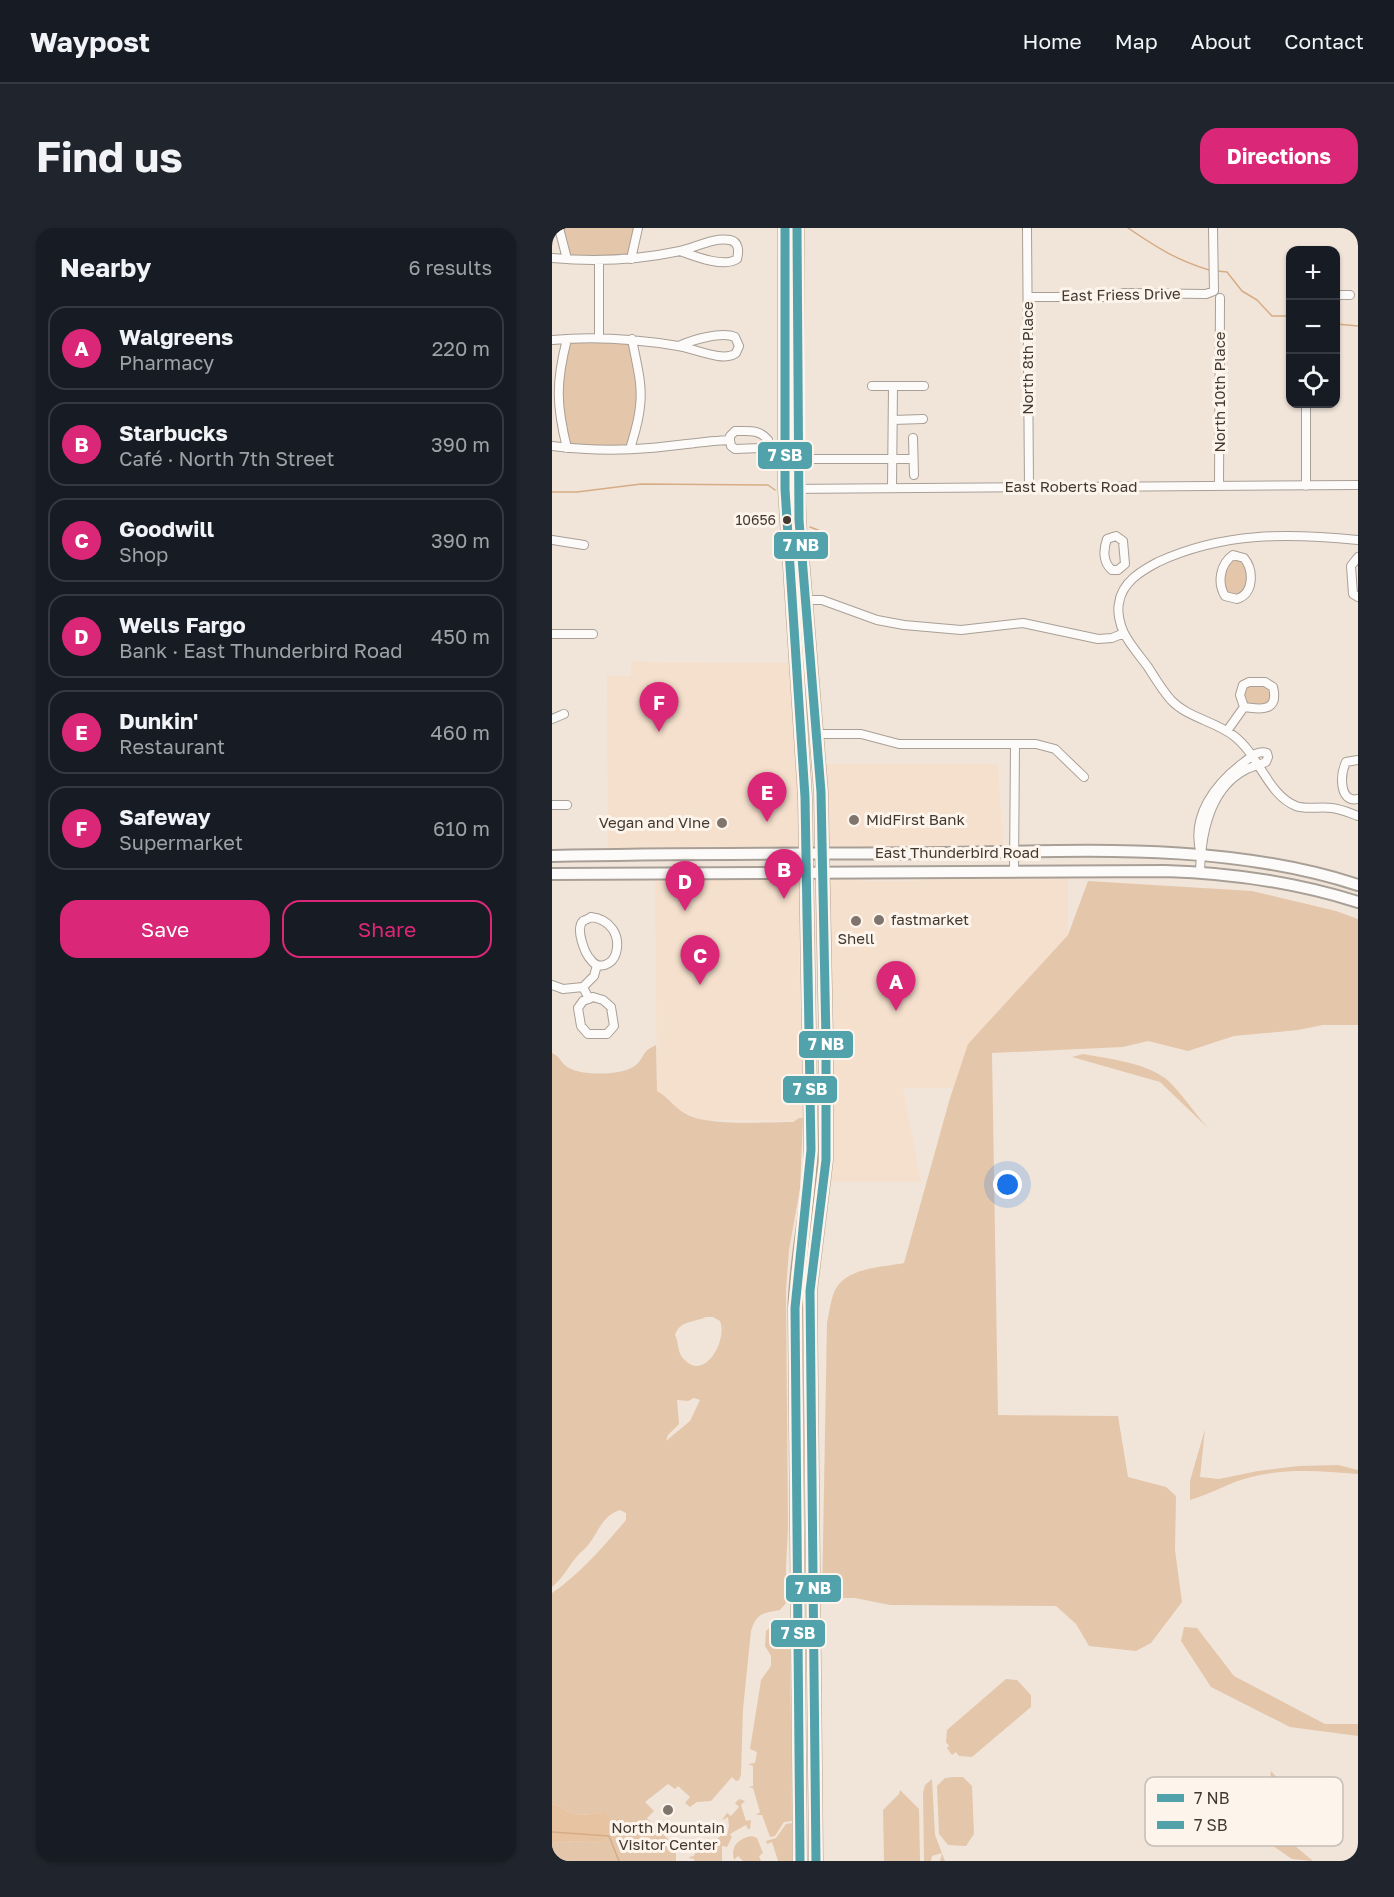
<!DOCTYPE html>
<meta charset="utf-8">
<style>
:root{--surface:#171b24;--page:#20242c;--text:#f1f3f6;--muted:#9ea1a6;--line:#363941;--accent:#db2777}
body{margin:0;font-family:"Golos Text",sans-serif;background:var(--page);color:var(--text)}
.controls{position:absolute;right:18px;top:18px;display:grid;overflow:hidden;border-radius:12px;box-shadow:0 2px 4px #0004}
.controls button{width:54px;height:54px;display:grid;place-items:center;padding:0;border:0;border-bottom:2px solid var(--line);background:var(--surface);color:var(--text);font:30px sans-serif}
.you{position:absolute;left:456px;top:957px;width:21px;height:21px;margin:-15px;border:4px solid #fff;border-radius:50%;background:#1a73e8;box-shadow:0 0 0 9px #1a73e833}
.badge{display:grid;place-items:center;width:39px;height:39px;border-radius:50%;background:var(--accent);color:#fff;font-size:20px;font-weight:700}
.pin{position:absolute;translate:-50% -50px;filter:drop-shadow(0 2px 3px #0008)}
.pin::after{content:'';position:absolute;top:32px;width:21px;height:18px;background:inherit;clip-path:polygon(0 0,100% 0,50% 100%)}
.list{margin:0;padding:0;list-style:none}
h2{display:flex;justify-content:space-between;align-items:center;height:78px;margin:0;padding:0 24px;font-size:26px}
h2 small{font-size:20px;font-weight:400;color:var(--muted)}
.list li{display:grid;grid-template-columns:39px 1fr auto;gap:18px;align-items:center;box-sizing:border-box;height:84px;margin:0 12px 12px;padding:0 12px;border:2px solid var(--line);border-radius:18px}
.list b{display:block;font-size:22px;white-space:nowrap}
.list p{margin:0;font-size:20px;white-space:nowrap;color:var(--muted)}
.list em{font-size:20px;font-style:normal;color:var(--muted)}
.actions{display:flex;gap:12px;padding:18px 24px}
.actions a{flex:1;padding:14px 0;border:2px solid var(--accent);border-radius:18px;text-align:center;font-size:21px;color:var(--accent)}
.actions .main{background:var(--accent);color:#fff}
.icon{flex:none;width:33px;height:33px;fill:none;stroke:currentColor;stroke-width:2;stroke-linecap:round;stroke-linejoin:round}
.map{position:relative;flex:none;width:806px;height:1633px;overflow:hidden;border-radius:18px}
header{display:flex;align-items:center;gap:36px;box-sizing:border-box;height:84px;padding:0 30px;background:var(--surface);border-bottom:2px solid var(--line)}
header strong{font-size:28px}
nav{display:flex;gap:33px;margin-inline-start:auto;font-size:21px}
.intro{display:flex;align-items:center;justify-content:space-between;box-sizing:border-box;height:144px;padding:0 36px}
h1{margin:0;font-size:42px}
.button{padding:15px 27px;border-radius:18px;background:var(--accent);color:#fff;font-size:21px;font-weight:700}
main{display:flex;gap:36px;padding:0 36px}
aside{flex:1;background:var(--surface);border-radius:18px;box-shadow:0 2px 4px #0004}
.map>svg:first-child{display:block}
.built{fill:#f5e0cd}
.green{fill:#e4c6ab;fill-rule:evenodd}
.forest{fill:#e7c3a2}
.lines{fill:none;stroke-linecap:round;stroke-linejoin:round}
.stream{stroke:#d6ac85;stroke-width:1.5}
.street-casing{stroke:#a89f96;stroke-width:10}
.secondary-casing{stroke:#a89f96;stroke-width:14}
.primary-casing{stroke:#b1a190;stroke-width:15}
.street{stroke:#fdfbf9;stroke-width:8}
.secondary{stroke:#fdfbf9;stroke-width:10}
.primary{stroke:#e8e2da;stroke-width:12}
.bus-1-casing{stroke:#fdf4ec;stroke-width:14}
.bus-2-casing{stroke:#fdf4ec;stroke-width:14}
.bus-1{stroke:#52a2ab;stroke-width:9}
.bus-2{stroke:#52a2ab;stroke-width:9}
.bus-dot{fill:#423931;stroke:#fdf4ec;stroke-width:2}
.poi-dot{fill:#7f756c;stroke:#fdf4ec;stroke-width:2}
.labels{text-anchor:middle;stroke-width:6;stroke-linejoin:round;paint-order:stroke}
.bus-label{font-size:14px;fill:#423931;stroke:#fdf4ec;text-anchor:end}
.street-label{font-size:15px;fill:#423931;stroke:#fdf4ec}
.poi-label{font-size:15px;fill:#423931;stroke:#fdf4ec;text-anchor:start}
.key{fill:#fdf4ec;stroke:#c5bcb4;stroke-width:1.5}
.key-label{font-size:16px;fill:#423931}
.line-badge{stroke:#fdf4ec;stroke-width:2}
.badge-label{font-size:16px;text-anchor:middle;font-weight:bold;fill:#fff}
</style>
<header>
<strong>Waypost</strong>
<nav><a>Home</a><a>Map</a><a>About</a><a>Contact</a></nav>
</header>
<div class="intro"><h1>Find us</h1><a class="button">Directions</a></div>
<main>
<aside>
<h2>Nearby<small>6 results</small></h2>
<ul class="list">
<li><span class="badge">A</span><div><b>Walgreens</b><p>Pharmacy</p></div><em>220 m</em></li>
<li><span class="badge">B</span><div><b>Starbucks</b><p>Café · North 7th Street</p></div><em>390 m</em></li>
<li><span class="badge">C</span><div><b>Goodwill</b><p>Shop</p></div><em>390 m</em></li>
<li><span class="badge">D</span><div><b>Wells Fargo</b><p>Bank · East Thunderbird Road</p></div><em>450 m</em></li>
<li><span class="badge">E</span><div><b>Dunkin'</b><p>Restaurant</p></div><em>460 m</em></li>
<li><span class="badge">F</span><div><b>Safeway</b><p>Supermarket</p></div><em>610 m</em></li>
</ul>
<div class="actions"><a class="main">Save</a><a>Share</a></div>
</aside>
<div class="map">
<svg width="806" height="1633" viewBox="0 0 806 1633">
<rect width="100%" height="100%" fill="#f1e5da"/>
<!-- built -->
<path class="built" d="M79 434 240 435 248 556 249 614 245 619 214 621 150 618 130 621 56 623 55 448H79Z
M273 536H446L451 619 283 620 276 613 278 572 275 560Z
M516 649V707L417 815 401 860H351L369 954H277L278 655 285 650 312 653H363L378 650Z
M103 651H242L249 656 250 709 247 727 249 802 253 824V893L151 892 125 882 115 869 105 864Z"/>
<!-- green -->
<path class="green" d="M7 0H86L79 31H15Z
M15 111H80L89 163 78 221 15 220 6 179Z
M677 329 692 330 699 359 690 370 673 368 671 339Z
M718 456 720 477 695 480 688 467 691 457Z
M536 653 700 663 784 683 806 691V797H771L746 802 682 808 636 823 596 813 571 819 440 825 446 1187 566 1188 576 1249 614 1259 624 1268 623 1322 630 1374 599 1415 584 1423 537 1418 524 1396 504 1378 338 1377 303 1370H270L275 1095C277 1086 278 1076 281 1067 290 1039 328 1040 352 1035L398 870 416 816 516 707Z
M104 817 105 863C119 871 122 881 138 888 163 898 213 894 241 894L247 890H251L248 961 237 1022 234 1062 236 1299 234 1339V1375L228 1382C211 1385 205 1385 199 1403L191 1481 189 1547 187 1552 184 1553 180 1549 159 1573 145 1574 138 1579 133 1575 138 1569 126 1558 123 1561 116 1556 93 1574 102 1583 95 1590 124 1619V1633H0V1615L23 1613 51 1615V1583C41 1586 28 1589 19 1585 12 1582 8 1578 0 1576V1365C28 1346 52 1318 74 1292V1285L68 1282C51 1287 46 1304 37 1316 34 1320 30 1323 27 1326 16 1338 13 1348 0 1359V825C8 828 10 837 17 840 31 848 74 848 85 836 94 827 89 824 104 817ZM154 1089H161L168 1093C176 1112 152 1157 130 1129 125 1122 127 1114 123 1107 128 1092 141 1095 154 1089ZM142 1170 148 1172 138 1193 114 1213 116 1207 127 1196 125 1172 136 1173Z
M531 826C558 831 590 834 613 850 625 859 645 888 656 900L608 854 520 829Z
M653 1201 648 1249 667 1251 706 1243 747 1238 786 1237 806 1242V1246C771 1243 733 1240 699 1249 678 1254 659 1266 638 1272V1253Z
M220 1397C227 1397 235 1397 238 1404L240 1593 232 1594 223 1608 218 1609 210 1587H204L208 1584 201 1560 196 1559 201 1558V1538L196 1536 203 1535 205 1524 198 1521 209 1452 219 1438V1428L213 1418 214 1403Z
M632 1399 645 1400 682 1448 773 1496H806V1508L738 1499 659 1459 629 1413Z
M454 1451 465 1452 479 1467V1479L420 1529 407 1528 404 1524 400 1527 395 1520 397 1518 394 1514 395 1502Z
M719 1543 730 1555 735 1594 742 1617 761 1633 740 1631 721 1618 715 1577Z
M401 1549H411L420 1558 422 1606 414 1618 396 1617 387 1606 385 1558 393 1550Z
M380 1551 383 1607 393 1633H388L390 1625 380 1628 379 1633H372L371 1565 373 1557Z
M348 1562 367 1581 368 1633H332L331 1582 347 1566Z
M187 1571 193 1573 189 1577 194 1593 199 1592 198 1601H196L194 1597 178 1606 180 1609 175 1619 170 1618V1633H142V1631L137 1630V1629L142 1628 145 1619 142 1617 144 1615 149 1614 150 1619H160L167 1616 165 1611 171 1606 175 1608 177 1598 176 1589 170 1592 175 1585 179 1588 187 1579 183 1575Z
M240 1595V1633H226L220 1614 215 1616 214 1613 224 1610 234 1596Z
M200 1608 205 1610 211 1625 207 1628 209 1633H191L186 1628 182 1632C178 1618 187 1610 200 1608Z"/>
<!-- forest -->
<path class="forest" d="M0 1576C8 1578 12 1582 19 1585 28 1589 41 1586 51 1583L57 1590 59 1597 51 1615 23 1613 0 1615Z"/>
<g class="lines">
<!-- stream -->
<path class="stream" d="M576 0C604 19 624 32 657 42
M665 43 675 44 690 63 705 72 720 88H738
M784 96 806 98
M0 264H25L89 256 216 257 223 262
M258 299 271 304
M0 1604 57 1608 67 1633"/>
<!-- street casing -->
<g class="street-casing">
<path id="street" d="M7 0 15 31
M475 0 477 259
M0 30C43 34 86 32 128 23 143 20 161 9 178 12 187 14 187 23 185 31 172 40 142 28 128 23
M79 31 86 0
M47 33V109
M784 67H798
M476 69H552L573 65 654 66 662 63 661 0
M15 111C4 154 4 176 15 220
M0 112C43 108 84 111 126 118 141 120 172 135 184 125L187 118 183 109C170 103 140 112 127 118
M320 158H372
M341 192 371 191
M361 210 362 247
M178 212V208L183 203C197 203 207 201 216 212
M178 212 179 218 183 221 209 220 216 212
M0 218C32 222 66 223 98 220 125 218 151 213 178 212
M78 221C82 207 87 193 88 178 91 156 84 134 80 111
M246 231H361
M667 258 668 70
M754 258V176
M340 260 341 158
M233 261 806 257
M564 308 571 313 573 336 566 342H560C551 335 551 322 555 311Z
M0 312 32 317
M806 312C736 305 671 304 606 334 589 343 570 354 567 375 565 384 568 397 572 405 578 417 588 428 596 439 603 450 610 462 619 472 636 490 663 493 682 508 707 527 716 567 744 578 755 582 768 578 780 580 789 581 798 585 806 588
M681 327 692 330C702 342 702 366 685 371L673 368C665 355 668 336 681 327Z
M806 329 799 338 801 366 806 369
M240 372H270L325 392 352 397 409 402 471 395 546 411 560 410 572 405
M0 406H41
M713 454 721 459C727 483 710 482 692 479L688 467 691 457 697 454Z
M0 491 12 486
M675 503 692 479
M265 506H309L347 516H484L503 521 532 549
M806 532 794 534C788 547 787 575 806 571
M0 577H15
M462 644 463 516
M648 644C649 608 657 561 693 542 699 539 707 537 714 534L716 529 715 525C705 522 699 529 691 535 663 556 638 589 649 626
M39 689C57 691 69 706 64 725 61 736 47 743 39 732 33 726 23 701 31 693 31 693 38 690 39 689Z
M0 757 11 761 31 759
M41 769 51 772 59 779 62 798 55 806H36L29 798 26 780 31 773Z
M37 771 31 759 42 748 45 737"/>
</g>
<!-- secondary casing -->
<g class="secondary-casing">
<path id="secondary" d="M0 628C132 625 264 626 396 625 533 623 674 614 806 657
M0 646 613 643C679 645 743 654 806 674"/>
</g>
<!-- primary casing -->
<g class="primary-casing">
<path id="primary" d="M233 0V261L253 569 259 922C258 975 244 1027 243 1080L248 1633
M245 0V202L247 292 269 564 274 812V932L258 1063 264 1633"/>
</g>
<!-- street -->
<use href="#street" class="street"/>
<!-- secondary -->
<use href="#secondary" class="secondary"/>
<!-- primary -->
<use href="#primary" class="primary"/>
<!-- bus-1 casing -->
<g class="bus-1-casing">
<path id="bus-1" d="M245 0 247 292 269 564 274 812V932L258 1063 264 1633"/>
</g>
<!-- bus-2 casing -->
<g class="bus-2-casing">
<path id="bus-2" d="M233 0V261L253 569 259 922 243 1080 248 1633"/>
</g>
<!-- bus-1 -->
<use href="#bus-1" class="bus-1"/>
<!-- bus-2 -->
<use href="#bus-2" class="bus-2"/>
</g>
<!-- markers -->
<circle class="bus-dot" cx="235" cy="292" r="5"/>
<g class="poi-dot">
<circle cx="302" cy="592" r="6"/>
<circle cx="170" cy="595" r="6"/>
<circle cx="327" cy="692" r="6"/>
<circle cx="304" cy="693" r="6"/>
<circle cx="116" cy="1582" r="6"/>
</g>
<g class="labels">
<!-- bus labels -->
<g class="bus-label">
<text x="224" y="297">10656</text>
</g>
<!-- street labels -->
<g class="street-label">
<text transform="translate(569 67) rotate(-1)" y="5">East Friess Drive</text>
<text transform="translate(476 130) rotate(-90)" y="5">North 8th Place</text>
<text transform="translate(668 164) rotate(-90)" y="5">North 10th Place</text>
<text x="519" y="264">East Roberts Road</text>
<text x="405" y="630">East Thunderbird Road</text>
</g>
<!-- poi labels -->
<g class="poi-label">
<text x="314" y="597">MidFirst Bank</text>
<text x="158" y="600" text-anchor="end">Vegan and Vine</text>
<text x="339" y="697">fastmarket</text>
<text x="304" y="716" text-anchor="middle">Shell</text>
<text x="116" y="1605" text-anchor="middle">North Mountain<tspan x="116" dy="17">Visitor Center</tspan></text>
</g>
</g>
<!-- legend -->
<rect x="593" y="1549" width="198" height="69" rx="9" class="key"/>
<rect x="605" y="1566" width="27" height="8" fill="#52a2ab"/>
<rect x="605" y="1593" width="27" height="8" fill="#52a2ab"/>
<g class="key-label">
<text x="642" y="1576">7 NB</text>
<text x="642" y="1603">7 SB</text>
</g>
<g class="line-badge">
<rect x="205" y="213" width="56" height="29" rx="6" fill="#52a2ab"/>
<rect x="221" y="303" width="56" height="29" rx="6" fill="#52a2ab"/>
<rect x="246" y="802" width="56" height="29" rx="6" fill="#52a2ab"/>
<rect x="230" y="847" width="56" height="29" rx="6" fill="#52a2ab"/>
<rect x="233" y="1346" width="57" height="29" rx="6" fill="#52a2ab"/>
<rect x="218" y="1391" width="56" height="29" rx="6" fill="#52a2ab"/>
</g>
<g class="badge-label">
<text x="233" y="233">7 SB</text>
<text x="249" y="323">7 NB</text>
<text x="274" y="822">7 NB</text>
<text x="258" y="867">7 SB</text>
<text x="261" y="1366">7 NB</text>
<text x="246" y="1411">7 SB</text>
</g>
</svg>
<div class="controls">
<button>+</button>
<button>−</button>
<button><svg class="icon" aria-label="locate" viewBox="0 0 24 24"><circle cx="12" cy="12" r="6"/><path d="M12 2v4M12 18v4M2 12h4M18 12h4"/></svg></button>
</div>
<div class="you"></div>
<div class="pin badge" style="left:344px;top:783px">A</div>
<div class="pin badge" style="left:232px;top:671px">B</div>
<div class="pin badge" style="left:148px;top:757px">C</div>
<div class="pin badge" style="left:133px;top:683px">D</div>
<div class="pin badge" style="left:215px;top:594px">E</div>
<div class="pin badge" style="left:107px;top:504px">F</div>
</div>
</main>
